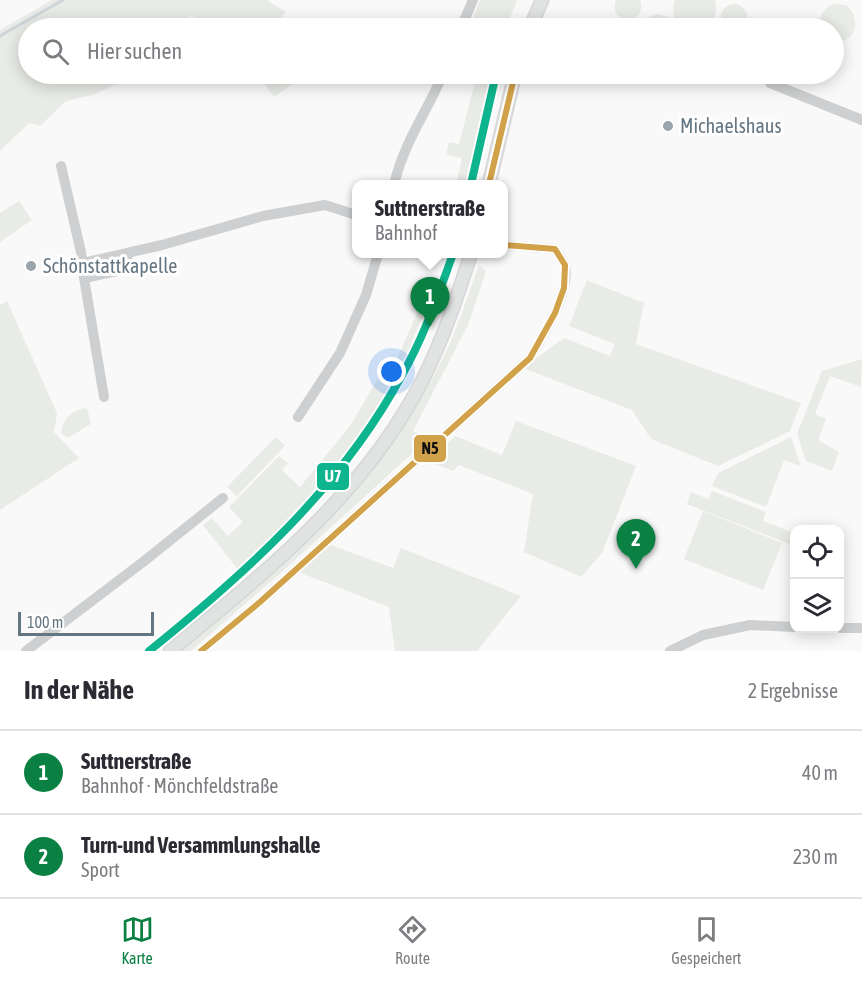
<!DOCTYPE html>
<html lang="de">
<meta charset="utf-8">
<style>
:root{--surface:#fff;--page:#f7f7f7;--text:#2b2b33;--muted:#7c7c81;--line:#e1e1e2;--accent:#0b8043}
body{margin:0;font-family:"Asap Condensed",sans-serif;background:var(--page);color:var(--text)}
.controls{position:absolute;right:18px;bottom:18px;display:grid;overflow:hidden;border-radius:12px;box-shadow:0 3px 15px #0003}
.controls button{width:54px;height:54px;display:grid;place-items:center;padding:0;border:0;border-bottom:2px solid var(--line);background:var(--surface);color:var(--text);font:30px sans-serif}
.scale{position:absolute;left:18px;bottom:15px;width:136px;box-sizing:border-box;padding-left:6px;border:3px solid #657683;border-top:0;font-size:16px;line-height:21px;white-space:nowrap;color:#657683;-webkit-text-stroke:4px #fff;paint-order:stroke}
.you{position:absolute;left:392px;top:372px;width:21px;height:21px;margin:-15px;border:4px solid #fff;border-radius:50%;background:#1a73e8;box-shadow:0 0 0 9px #1a73e833}
.badge{display:grid;place-items:center;width:39px;height:39px;border-radius:50%;background:var(--accent);color:#fff;font-size:20px;font-weight:700}
.pin{position:absolute;translate:-50% -50px;filter:drop-shadow(0 2px 3px #0008)}
.pin::after{content:'';position:absolute;top:32px;width:21px;height:18px;background:inherit;clip-path:polygon(0 0,100% 0,50% 100%)}
.popup{position:absolute;left:352px;top:180px;width:156px;height:78px;box-sizing:border-box;display:grid;place-content:center;border-radius:12px;background:var(--surface);filter:drop-shadow(0 2px 4px #0005);font-size:20px;white-space:nowrap;color:var(--muted)}
.popup b{font-size:22px;color:var(--text)}
.popup::after{content:'';position:absolute;left:50%;top:100%;margin-left:-12px;border:12px solid transparent;border-top-color:var(--surface)}
.list{margin:0;padding:0;list-style:none}
h2{display:flex;justify-content:space-between;align-items:center;height:78px;margin:0;padding:0 24px;font-size:26px}
h2 small{font-size:20px;font-weight:400;color:var(--muted)}
.list li{display:grid;grid-template-columns:39px 1fr auto;gap:18px;align-items:center;box-sizing:border-box;height:84px;padding:0 24px;border-top:2px solid var(--line)}
.list b{display:block;font-size:22px;white-space:nowrap}
.list p{margin:0;font-size:20px;white-space:nowrap;color:var(--muted)}
.list em{font-size:20px;font-style:normal;color:var(--muted)}
.icon{flex:none;width:33px;height:33px;fill:none;stroke:currentColor;stroke-width:2;stroke-linecap:round;stroke-linejoin:round}
.map{position:relative;flex:none;width:862px;height:651px;overflow:hidden}
.search{position:absolute;background:var(--surface);box-shadow:0 3px 15px #0003;left:18px;right:18px;top:18px;height:66px;display:flex;align-items:center;gap:15px;box-sizing:border-box;padding:0 21px;border-radius:33px;color:var(--muted);font-size:22px}
.sheet{height:246px;background:var(--surface)}
nav{display:flex;justify-content:space-around;align-items:center;box-sizing:border-box;height:84px;border-top:2px solid var(--line);background:var(--surface);font-size:16px;color:var(--muted)}
nav a{display:grid;justify-items:center;gap:3px}
nav .on{color:var(--accent)}
.map>svg:first-child{display:block}
.green{fill:#e8ebe6}
.lines{fill:none;stroke-linecap:round;stroke-linejoin:round}
.stream{stroke:#ced6d9;stroke-width:3}
.major-casing{stroke:#d5d6d7;stroke-width:15}
.minor{stroke:#cecfd0;stroke-width:10}
.major{stroke:#e1e2e2;stroke-width:12}
.bus-1-casing{stroke:#fff;stroke-width:10}
.bus-1{stroke:#d1a249;stroke-width:6}
.rail-1-casing{stroke:#fff;stroke-width:12}
.rail-1{stroke:#0eb48d;stroke-width:8}
.poi-dot{fill:#99a4ac;stroke:#fff;stroke-width:2}
.labels{text-anchor:middle;stroke-width:6;stroke-linejoin:round;paint-order:stroke}
.poi-label{font-size:20px;fill:#657683;stroke:#fff;text-anchor:start}
.line-badge{stroke:#fff;stroke-width:2}
.badge-label{font-size:16px;text-anchor:middle;font-weight:bold;fill:#fff}
.pale-badge-label{font-size:16px;text-anchor:middle;font-weight:bold;fill:#111}
</style>
<div class="map">
<svg width="862" height="651" viewBox="0 0 862 651">
<rect width="100%" height="100%" fill="#f9f9f9"/>
<!-- green -->
<path class="green" d="M52 0H267L286 12 270 28H225L191 16 167 28H28V74H137L95 94 66 101 40 126 29 123 0 151V30Z
M480 0H517L506 28H469Z
M616 0H640C644 13 636 22 623 19 615 15 613 8 616 0Z
M675 0H715C718 13 714 21 703 28 684 29 668 23 675 0Z
M721 17a13 13 0 1 1 26 0a13 13 0 1 1-26 0Z
M833 4 846 5C862 18 857 44 834 41V28H820C818 17 823 9 833 4Z
M657 14 668 17 676 28H641L647 18Z
M265 74H307L274 97 259 77Z
M477 74H492L467 184H460V182L457 181 462 158 446 155 449 142 459 144Z
M19 201 32 220 0 242V213Z
M479 265 486 271 468 325 413 431 429 438 282 572 191 651H178C237 600 304 550 355 491 388 452 417 408 441 362 457 331 467 297 479 265Z
M587 280 644 303 636 344 801 403 790 431 718 466 651 439 632 410 523 368 564 338 610 356 615 344 569 326Z
M429 286 435 288 408 351 384 394 389 398C349 465 297 520 239 571L203 525 212 518 228 536 243 522 229 507 279 456 288 463 282 470 300 487 350 426 390 358 396 361Z
M7 301 57 413 54 432 79 458 0 510V305Z
M862 359 861 387 830 376 815 414 826 419 818 440 839 452 832 471 806 461 797 434 822 371Z
M87 408 91 424 68 438 61 433C64 418 71 410 87 408Z
M516 421 636 466 602 553 581 577 524 552 533 494 459 465 453 471 428 461 455 436 502 455Z
M276 437 285 446 237 496 227 487Z
M791 437 801 466 784 460 766 507 712 486 718 473Z
M712 491 766 512 763 521 794 533V546L687 504 691 492 708 499Z
M703 511 782 543 763 590 684 559Z
M328 544 393 568 401 548 521 596 477 651H395L389 607 298 572Z"/>
<g class="lines">
<!-- stream -->
<path class="stream" d="M0 36 63 0"/>
<!-- major casing -->
<g class="major-casing">
<path id="major" d="M530 28 542 0
M489 184 515 74
M170 651C265 573 366 492 422 381 443 340 457 297 471 254"/>
</g>
<!-- minor -->
<path class="minor" d="M461 28 473 0
M770 83 862 120
M61 166 81 252 84 278 122 270 129 253
M394 184C405 140 426 114 443 74
M83 263 162 245 263 216 325 205 356 215
M84 278 104 397
M298 417 340 353 366 295 378 254
M840 628H862
M26 651 143 562 223 498
M201 651 260 602 530 358C543 335 571 292 565 265 563 260 558 254 555 249L504 245
M670 651 703 635 750 625 794 627"/>
<!-- major -->
<use href="#major" class="major"/>
<!-- bus-1 casing -->
<g class="bus-1-casing">
<path id="bus-1" d="M489 184 515 74
M201 651 260 602 530 358 555 313 564 288 565 265 555 249 504 245"/>
</g>
<!-- bus-1 -->
<use href="#bus-1" class="bus-1"/>
<!-- rail-1 casing -->
<g class="rail-1-casing">
<path id="rail-1" d="M471 184 496 74
M149 651C247 572 341 488 402 375 424 337 438 295 453 254"/>
</g>
<!-- rail-1 -->
<use href="#rail-1" class="rail-1"/>
</g>
<!-- markers -->
<g class="poi-dot">
<circle cx="668" cy="126" r="6"/>
<circle cx="31" cy="266" r="6"/>
</g>
<g class="labels">
<!-- poi labels -->
<g class="poi-label">
<text x="680" y="133">Michaelshaus</text>
<text x="43" y="273">Schönstattkapelle</text>
</g>
</g>
<g class="line-badge">
<rect x="413" y="434" width="34" height="29" rx="6" fill="#d1a249"/>
<rect x="316" y="462" width="34" height="29" rx="6" fill="#0eb48d"/>
</g>
<g class="badge-label">
<text x="333" y="482">U7</text>
</g>
<g class="pale-badge-label">
<text x="430" y="454">N5</text>
</g>
</svg>
<div class="controls">
<button><svg class="icon" aria-label="locate" viewBox="0 0 24 24"><circle cx="12" cy="12" r="6"/><path d="M12 2v4M12 18v4M2 12h4M18 12h4"/></svg></button>
<button><svg class="icon" aria-label="layers" viewBox="0 0 24 24"><path d="M12 4l9 5-9 5-9-5zM3 14l9 5 9-5"/></svg></button>
</div>
<div class="scale">100 m</div>
<div class="you"></div>
<div class="pin badge" style="left:430px;top:327px">1</div>
<div class="popup"><b>Suttnerstraße</b>Bahnhof</div>
<div class="pin badge" style="left:636px;top:569px">2</div>
<div class="search"><svg class="icon" aria-label="search" viewBox="0 0 24 24"><circle cx="10" cy="10" r="6"/><path d="M15 15l6 6"/></svg>Hier suchen</div>
</div>
<section class="sheet">
<h2>In der Nähe<small>2 Ergebnisse</small></h2>
<ul class="list">
<li><span class="badge">1</span><div><b>Suttnerstraße</b><p>Bahnhof · Mönchfeldstraße</p></div><em>40 m</em></li>
<li><span class="badge">2</span><div><b>Turn-und Versammlungshalle</b><p>Sport</p></div><em>230 m</em></li>
</ul>
</section>
<nav>
<a class="on"><svg class="icon" aria-label="map" viewBox="0 0 24 24"><path d="M3 6l6-2 6 2 6-2v14l-6 2-6-2-6 2zM9 4v14M15 6v14"/></svg>Karte</a>
<a><svg class="icon" aria-label="directions" viewBox="0 0 24 24"><path d="M12 3l9 9-9 9-9-9zM9 14v-3h6M13 9l2 2-2 2"/></svg>Route</a>
<a><svg class="icon" aria-label="saved" viewBox="0 0 24 24"><path d="M7 4h10v16l-5-4-5 4z"/></svg>Gespeichert</a>
</nav>
